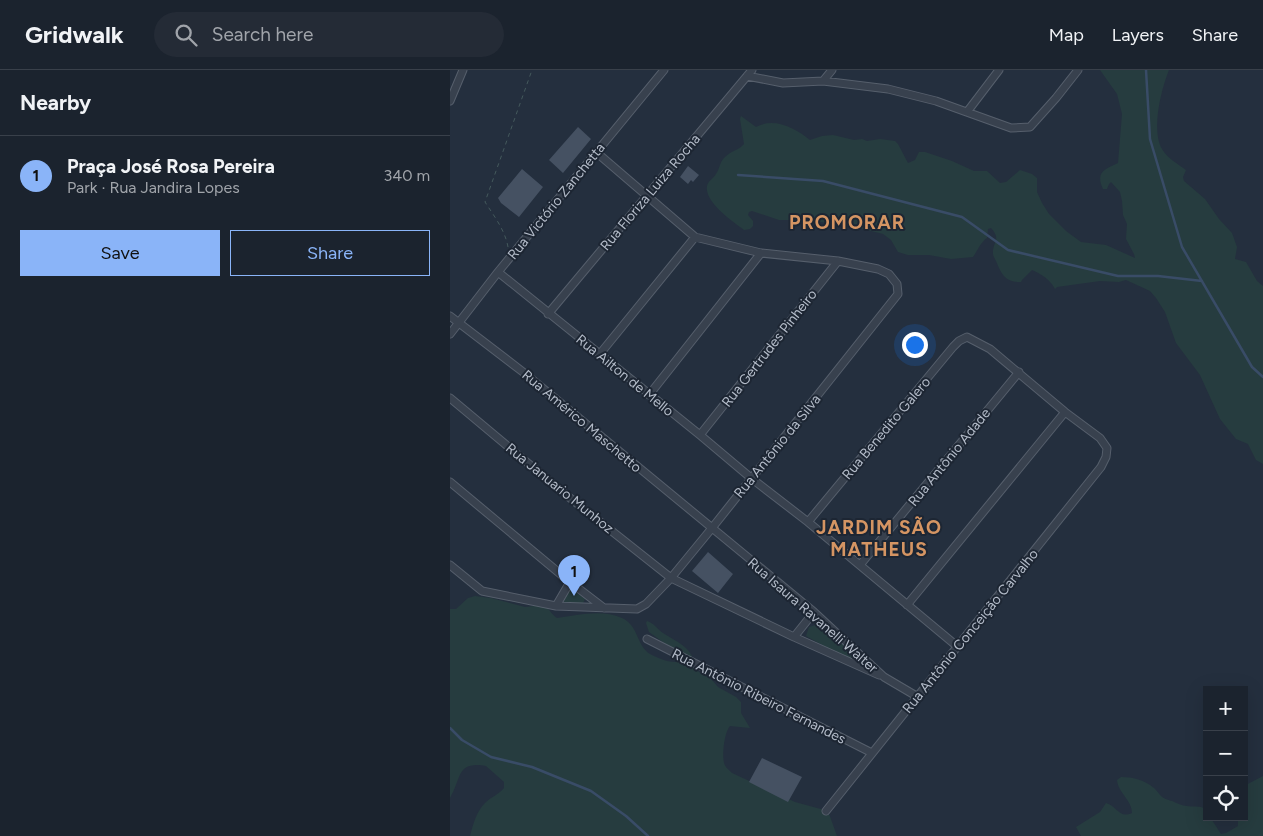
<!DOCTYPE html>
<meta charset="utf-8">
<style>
:root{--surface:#1b232e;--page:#242b36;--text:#f1f3f6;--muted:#a0a4aa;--line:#39404a;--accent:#8ab4f8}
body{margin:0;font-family:Figtree,sans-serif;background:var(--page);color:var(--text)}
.controls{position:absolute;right:15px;bottom:15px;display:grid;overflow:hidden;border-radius:0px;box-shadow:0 5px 20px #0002}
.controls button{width:45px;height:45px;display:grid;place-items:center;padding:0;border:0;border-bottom:1px solid var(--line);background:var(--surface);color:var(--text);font:25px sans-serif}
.you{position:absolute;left:464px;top:274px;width:18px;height:18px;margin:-12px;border:4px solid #fff;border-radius:50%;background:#1a73e8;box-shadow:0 0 0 8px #1a73e833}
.badge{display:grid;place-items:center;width:32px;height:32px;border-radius:50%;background:var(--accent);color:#111;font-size:16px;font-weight:700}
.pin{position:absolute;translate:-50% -41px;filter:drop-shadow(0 1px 2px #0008)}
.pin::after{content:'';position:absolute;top:26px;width:18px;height:15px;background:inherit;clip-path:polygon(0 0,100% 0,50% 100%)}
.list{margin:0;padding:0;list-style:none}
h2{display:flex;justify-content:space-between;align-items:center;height:65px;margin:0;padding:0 20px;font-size:21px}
h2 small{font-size:16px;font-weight:400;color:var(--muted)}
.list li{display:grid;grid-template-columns:32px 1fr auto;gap:15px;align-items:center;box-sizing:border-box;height:80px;padding:0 20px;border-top:1px solid var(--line)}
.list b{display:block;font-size:19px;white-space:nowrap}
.list p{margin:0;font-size:16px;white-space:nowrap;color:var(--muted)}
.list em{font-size:16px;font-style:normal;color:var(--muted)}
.actions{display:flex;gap:10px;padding:15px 20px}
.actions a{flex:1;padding:11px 0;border:1px solid var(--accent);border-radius:0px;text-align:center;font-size:18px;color:var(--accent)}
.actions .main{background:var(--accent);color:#111}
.icon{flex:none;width:28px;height:28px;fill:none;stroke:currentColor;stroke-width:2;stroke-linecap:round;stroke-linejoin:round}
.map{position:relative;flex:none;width:813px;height:766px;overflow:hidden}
header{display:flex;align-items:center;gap:30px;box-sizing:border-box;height:70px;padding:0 25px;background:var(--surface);border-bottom:1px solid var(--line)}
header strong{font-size:24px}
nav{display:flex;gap:28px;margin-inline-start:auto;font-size:18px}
.search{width:350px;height:45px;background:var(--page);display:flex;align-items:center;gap:12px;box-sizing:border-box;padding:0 18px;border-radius:28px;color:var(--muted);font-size:19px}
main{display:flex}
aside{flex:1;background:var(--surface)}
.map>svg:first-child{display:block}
.green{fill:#263c3f}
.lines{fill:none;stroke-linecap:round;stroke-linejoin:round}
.stream{stroke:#394c67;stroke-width:2.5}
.building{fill:#455162}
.minor-casing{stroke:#565f6c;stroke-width:9}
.path{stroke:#44595c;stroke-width:1;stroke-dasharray:4 4;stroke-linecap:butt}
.minor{stroke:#38414e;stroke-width:7}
.labels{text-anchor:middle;stroke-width:4;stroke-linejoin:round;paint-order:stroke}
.street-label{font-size:14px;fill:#b4bcc9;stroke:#1d2633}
.district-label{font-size:19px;font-weight:bold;letter-spacing:1px;fill:#d59563;stroke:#1d2633}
</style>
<header>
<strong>Gridwalk</strong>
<div class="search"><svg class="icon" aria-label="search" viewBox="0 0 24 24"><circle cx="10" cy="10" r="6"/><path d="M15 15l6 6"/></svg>Search here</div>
<nav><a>Map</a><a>Layers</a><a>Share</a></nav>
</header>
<main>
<aside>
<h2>Nearby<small></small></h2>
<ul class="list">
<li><span class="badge">1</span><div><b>Praça José Rosa Pereira</b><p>Park · Rua Jandira Lopes</p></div><em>340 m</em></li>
</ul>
<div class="actions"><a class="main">Save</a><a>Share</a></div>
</aside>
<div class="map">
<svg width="813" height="766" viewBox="0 0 813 766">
<rect width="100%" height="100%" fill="#242f3e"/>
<!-- green -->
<path class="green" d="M650 0H719C711 20 701 60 712 79 717 88 728 94 736 100L733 107 734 111 755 129 769 149 782 163 787 177 785 189 796 192 807 211 813 216V394L806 390 798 374 786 369 770 349 750 305 726 273 715 242 706 228 700 221 676 210 669 212 650 211 607 217 605 219C600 209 591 204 582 200L572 210 571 212C556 213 551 204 546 191 545 189 543 186 543 184 542 172 552 170 541 158L538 159 537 168C530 173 528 180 523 187L501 189 479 185H458L448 182 441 170 433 164 401 156 356 150H329L302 141 299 142 298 145 303 151V156L300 159 294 160C283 152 254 132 257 116 258 111 263 109 266 104 270 98 270 91 275 87 281 81 289 80 294 74L290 49 291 46 306 57C324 47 345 58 360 70L372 66 383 65 404 70 412 69 417 71 430 69 445 71 448 74 458 93 465 90 469 82H475L502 91 524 101H537L550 113 556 112 570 100 582 104 587 108V122L592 133 599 144 616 161 631 172 656 175 685 188 684 184 676 169 677 154 673 145 672 131 670 122 661 112 659 114 657 119H653C645 102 655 99 668 93L672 44 667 24Z
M120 518 135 529 132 535 113 533Z
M25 526 41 528 75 537 94 535C99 538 101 544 107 548 128 545 152 539 172 548 189 556 186 575 200 584 203 586 207 587 211 589 216 591 220 592 226 592L229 588 228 583 199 562 196 553 197 551C204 553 207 559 213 563 230 574 243 577 246 600L262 610 268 617 286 627 291 632V643L300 658 280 656C274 663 272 685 274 693 275 697 279 700 282 703L345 732 378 741 387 766H20C23 755 26 742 35 733 41 727 48 725 54 718V712L36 696C6 691 12 708 0 728V539H6L18 528Z
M369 554 416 591 418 598 412 597 356 566 359 557Z
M813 706V766H631L626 757 650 742 656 733C667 736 669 749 682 743 682 730 668 723 667 710L671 707C682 707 695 710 704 718 711 725 710 728 722 731 727 733 732 736 737 736 747 738 757 733 757 747H760L771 764 776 763 788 756V747H794V716Z"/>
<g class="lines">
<!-- stream -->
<path class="stream" d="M696 0 700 69 732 177 802 297 813 307
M288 105 373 111 512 147 558 180 668 206H708L752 211
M0 658 12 670 41 687 82 697 141 721 176 746 198 766"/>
</g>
<!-- building -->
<path class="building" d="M128 57 141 69 113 103 99 90Z
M238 96 249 105 243 112 241 110 238 114 230 107Z
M72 99 93 117 69 147 51 133 48 128Z
M258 482 283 504 268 523 242 501Z
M312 688 352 707 338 732 299 712Z"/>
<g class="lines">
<!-- minor casing -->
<g class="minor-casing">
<path id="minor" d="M297 6 333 13 373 11 438 19 486 31 561 58 580 57 606 28 628 0
M373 11 382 0
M0 31 13 0
M517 42 549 0
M48 202 250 365 301 408 358 452 508 577
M98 244 302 0
M0 246 73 302 364 542 434 607 468 627
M0 264 48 202 214 0
M149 285 245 167
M199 325 311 183
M0 328 110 420 221 508 344 567 429 605
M250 365 388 191
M0 412 120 512 154 538
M358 452 503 277 509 271 517 267 540 279 615 342 650 368 657 378 656 387 651 397 376 741
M0 495 32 521 106 536 187 539 196 534 221 508 262 458 448 224 447 214 439 204 428 199 388 191 311 183 245 167 146 82
M410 495 569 302
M457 535 615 342
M106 536 120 512
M344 567 364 542
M197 569 422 683"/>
</g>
<!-- path -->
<path class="path" d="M58 177C55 160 44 146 35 132L82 0"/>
<!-- minor -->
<use href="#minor" class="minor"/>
</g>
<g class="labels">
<!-- street labels -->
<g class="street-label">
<text transform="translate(200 122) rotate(-50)" y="5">Rua Floriza Luiza Rocha</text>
<text transform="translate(106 131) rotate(-51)" y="5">Rua Victório Zanchetta</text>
<text transform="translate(319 278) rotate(-52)" y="5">Rua Gertrudes Pinheiro</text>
<text transform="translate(175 305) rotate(39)" y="5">Rua Ailton de Mello</text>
<text transform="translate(132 351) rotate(40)" y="5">Rua Américo Maschetto</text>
<text transform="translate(436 358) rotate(-50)" y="5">Rua Benedito Galero</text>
<text transform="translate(327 376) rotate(-51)" y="5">Rua Antônio da Silva</text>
<text transform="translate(499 387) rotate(-51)" y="5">Rua Antônio Adade</text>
<text transform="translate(110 418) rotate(39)" y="5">Rua Januario Munhoz</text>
<text transform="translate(363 545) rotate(41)" y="5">Rua Isaura Ravanelli Walter</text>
<text transform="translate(520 561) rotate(-51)" y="5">Rua Antônio Conceição Carvalho</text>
<text transform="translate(309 626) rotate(27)" y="5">Rua Antônio Ribeiro Fernandes</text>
</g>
<!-- district labels -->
<g class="district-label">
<text x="397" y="159">PROMORAR</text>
<text x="429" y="464">JARDIM SÃO<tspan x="429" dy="22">MATHEUS</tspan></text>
</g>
</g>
</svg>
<div class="controls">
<button>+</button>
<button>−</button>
<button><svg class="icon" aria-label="locate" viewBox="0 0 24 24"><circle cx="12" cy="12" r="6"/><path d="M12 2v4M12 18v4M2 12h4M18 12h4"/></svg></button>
</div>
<div class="you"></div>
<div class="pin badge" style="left:124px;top:526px">1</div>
</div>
</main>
